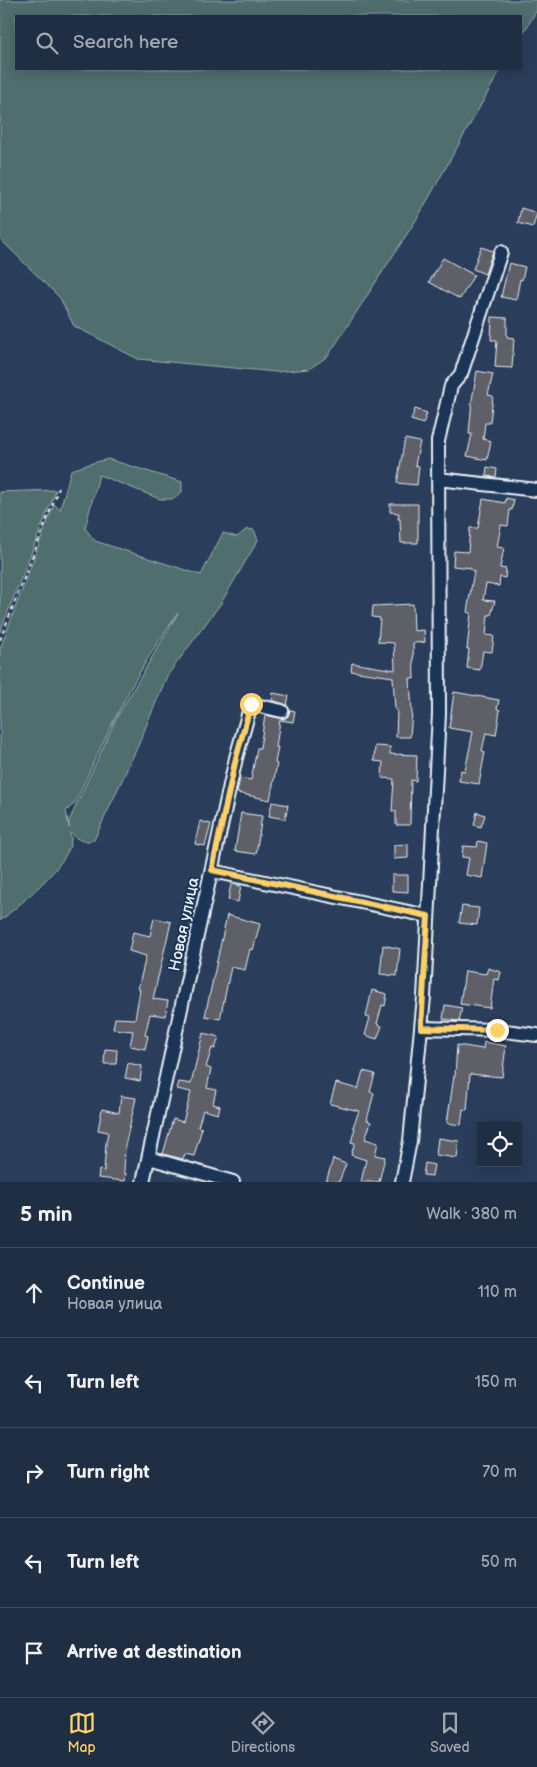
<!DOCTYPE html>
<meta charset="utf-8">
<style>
:root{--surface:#202e44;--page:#2d3a4f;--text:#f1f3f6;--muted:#a2a8b2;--line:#3d4a5d;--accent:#ffd166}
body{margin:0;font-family:"Balsamiq Sans",sans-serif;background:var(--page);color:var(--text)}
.controls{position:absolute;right:15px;bottom:15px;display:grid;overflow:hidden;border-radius:0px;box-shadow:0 2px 12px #0003}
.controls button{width:45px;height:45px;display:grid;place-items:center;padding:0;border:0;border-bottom:1px solid var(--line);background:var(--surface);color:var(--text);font:25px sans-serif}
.stop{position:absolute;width:15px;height:15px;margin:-11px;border:4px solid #ffd166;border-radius:50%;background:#fff}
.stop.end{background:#ffd166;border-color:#fff;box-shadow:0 1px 5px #0008}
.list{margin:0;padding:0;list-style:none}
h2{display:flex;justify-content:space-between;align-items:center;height:65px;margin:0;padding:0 20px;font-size:21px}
h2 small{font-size:16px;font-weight:400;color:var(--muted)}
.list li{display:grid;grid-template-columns:32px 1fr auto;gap:15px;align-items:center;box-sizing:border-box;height:90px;padding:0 20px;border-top:1px solid var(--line)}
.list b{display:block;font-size:19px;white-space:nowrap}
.list p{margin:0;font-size:16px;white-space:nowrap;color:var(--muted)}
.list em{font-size:16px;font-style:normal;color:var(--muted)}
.icon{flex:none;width:28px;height:28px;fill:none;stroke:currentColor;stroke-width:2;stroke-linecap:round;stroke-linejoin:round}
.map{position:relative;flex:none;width:537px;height:1182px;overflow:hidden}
.search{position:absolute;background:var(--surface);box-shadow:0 2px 12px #0003;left:15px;right:15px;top:15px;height:55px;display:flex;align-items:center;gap:12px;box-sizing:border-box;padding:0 18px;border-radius:0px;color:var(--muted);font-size:19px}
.sheet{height:515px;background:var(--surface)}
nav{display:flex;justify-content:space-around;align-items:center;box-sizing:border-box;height:70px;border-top:1px solid var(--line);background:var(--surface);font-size:14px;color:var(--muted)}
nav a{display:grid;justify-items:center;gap:2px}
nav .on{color:var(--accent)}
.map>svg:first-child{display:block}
.green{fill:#4f6e6d;stroke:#9cb0b2;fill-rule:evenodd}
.building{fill:#5e5f68;stroke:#e8f1f8}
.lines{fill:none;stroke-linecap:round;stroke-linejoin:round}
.minor-casing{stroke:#e8f1f8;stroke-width:16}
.path{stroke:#e8f1f8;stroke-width:2;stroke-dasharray:4 4;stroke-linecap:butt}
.minor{stroke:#1d3557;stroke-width:12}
.route{stroke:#ffd166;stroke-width:6}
.labels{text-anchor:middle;stroke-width:4;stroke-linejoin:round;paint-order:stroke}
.street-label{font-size:16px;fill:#e8f1f8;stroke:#1d3557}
</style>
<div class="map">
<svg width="537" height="1182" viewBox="0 0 537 1182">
<rect width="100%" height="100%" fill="#2a3d5a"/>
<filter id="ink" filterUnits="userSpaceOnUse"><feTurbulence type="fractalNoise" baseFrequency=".02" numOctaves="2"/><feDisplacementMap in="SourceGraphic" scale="10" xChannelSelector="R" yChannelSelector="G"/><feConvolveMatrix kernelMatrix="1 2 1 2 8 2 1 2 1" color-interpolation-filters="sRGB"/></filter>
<g filter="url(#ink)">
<!-- green -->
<path class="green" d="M0 0H537V10L521 37V16H16V69H501L418 217 328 356 309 369 276 372 138 359 74 326 60 298 0 239Z
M108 459 182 482V492L172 499H160L99 475 85 528 95 541 201 575 223 533 237 537 247 529 254 530 258 540 221 603 167 676 137 748 94 840C83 843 78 840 70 833 70 835 72 838 71 840 70 864 18 906 0 921V649L54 504 60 510 71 470 93 463ZM178 613 117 717 69 821V828L66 811 75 803C105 737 135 672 178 613Z
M56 490 0 632V492Z"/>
<!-- building -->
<path class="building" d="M521 208 537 213 533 227 518 223Z
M481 247 493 251 485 274 473 269Z
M443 258 474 275 460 299 429 282Z
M509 263 525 267 522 280 520 279 516 300 501 297Z
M492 317 507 318V337L514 338 512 368 495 367 497 340H491Z
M477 371 493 374 488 395 493 396 490 423H485L483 439 491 441 487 460 467 456 472 434H469L472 400Z
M415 409 427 413 423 424 411 420Z
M405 439 420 442 415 465 419 466 417 485 397 483Z
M487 467 497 469 496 477 486 476Z
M506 498 514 500 512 510 510 509 508 526 501 525 497 547 504 548 500 568 506 569 505 578 500 577 499 586 486 584 483 600 495 601 491 615H488L486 635 494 636 492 652 483 651 480 670 467 668 469 649H467L471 613 467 612 474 571 471 570V568L453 566 454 551 468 552 470 528H478L483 499 505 503Z
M390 504H418V543H401L400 519H398L399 513 390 512Z
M413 604 414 631 424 630 425 642 413 643 414 679 410 678 412 712 410 737H396L397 710H395L393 677 351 671 352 663 395 670 394 643 378 642 380 618 372 617 373 606Z
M454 692 499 700 497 709 500 710 496 735 486 733 482 751 485 752 479 784 459 781 461 770 465 771 473 732 449 728Z
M273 693 289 696 287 705 272 700Z
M290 710 295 711 293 722 280 720 276 747H278L275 763 277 764 270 800 237 793 240 778 251 780 257 748H260L265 715 284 719 288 716Z
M375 746 390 747V754L417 755 416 781 411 780 410 825H396V811H392L394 779 382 778 383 762 374 761Z
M272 802 288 805 285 819 269 816Z
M477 812 485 815 481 827 474 825Z
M241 813 262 816 256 854 235 851Z
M200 821 211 824 205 846 195 844Z
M478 841 487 843 482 878 466 875 469 858 462 857 463 846 477 847Z
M408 844V858L394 859V845Z
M392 875H408V892L392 891Z
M231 884 241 886 238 902 228 900Z
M462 906 479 908 477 925 459 923Z
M227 915 260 924 253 950 250 949 245 970 231 967 220 1019 205 1016Z
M154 918 171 922 153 999 168 1001 165 1016 150 1014 145 1035 148 1036 145 1049 130 1046 133 1031 113 1029 115 1018 135 1019 140 990 138 989 146 956 129 951 133 932 150 936Z
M383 945 400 949 397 976 380 974Z
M488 968 501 972 499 980 494 979 490 1008 460 1004 465 971 486 974Z
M372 990 387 994 385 1006 382 1005 377 1024 382 1026 377 1039 365 1035 370 1018 366 1017Z
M445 1005 462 1008 459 1021 443 1019Z
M203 1033 219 1037 215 1049 212 1048 206 1067 211 1069 207 1088 216 1090 213 1104 220 1106 218 1114 203 1110 198 1127 202 1128 194 1156 185 1154 183 1159 163 1154 173 1119 183 1122 191 1092 177 1089 179 1082 191 1084Z
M484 1042 506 1046 502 1077 470 1074 467 1110 463 1109 461 1125 447 1123 454 1076H455L457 1045 483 1049Z
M105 1049 117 1050 116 1064H104Z
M128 1063 142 1066 140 1081 125 1078Z
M363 1071 375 1074 370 1092 374 1093 367 1120 371 1122 365 1139 378 1143 375 1155 385 1157 379 1182H361L366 1160 351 1155 355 1143 351 1142 355 1128 353 1127 359 1111 330 1104 336 1083 358 1089Z
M121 1096 136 1098 125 1146 124 1173H126L125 1181 98 1178 99 1170 104 1171 106 1143 108 1132 98 1130 102 1109 119 1113Z
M438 1138 459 1141 457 1158 436 1155Z
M333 1159 346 1164 339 1182H326Z
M425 1163 434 1165 432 1176 423 1175Z"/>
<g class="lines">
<!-- minor casing -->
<g class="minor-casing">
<path id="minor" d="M438 479 537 490
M212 871 428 916
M421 1028 497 1030 537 1035
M149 1158 233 1182
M143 1182 236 758 251 704 282 711
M402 1182 410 1141 424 997 439 714 438 441 451 386 461 374 501 252"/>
</g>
<!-- path -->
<path class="path" d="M0 640 59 488"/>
<!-- minor -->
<use href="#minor" class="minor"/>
</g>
</g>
<g class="lines" filter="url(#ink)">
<!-- route -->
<path class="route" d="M251 704 236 758 212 870 428 916 421 1028 497 1030"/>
</g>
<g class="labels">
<!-- street labels -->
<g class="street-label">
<text transform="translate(183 924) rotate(-78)" y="6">Новая улица</text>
</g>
</g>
</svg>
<div class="controls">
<button><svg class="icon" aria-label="locate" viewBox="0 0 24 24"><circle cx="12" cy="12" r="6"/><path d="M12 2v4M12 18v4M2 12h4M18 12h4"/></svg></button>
</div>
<div class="stop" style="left:251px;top:704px"></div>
<div class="stop end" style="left:497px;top:1030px"></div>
<div class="search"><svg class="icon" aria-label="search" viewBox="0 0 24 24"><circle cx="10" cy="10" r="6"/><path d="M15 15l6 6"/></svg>Search here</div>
</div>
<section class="sheet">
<h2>5 min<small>Walk · 380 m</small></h2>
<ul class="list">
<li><svg class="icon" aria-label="ahead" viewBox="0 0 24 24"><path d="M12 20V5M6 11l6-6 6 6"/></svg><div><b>Continue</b><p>Новая улица</p></div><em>110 m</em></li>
<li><svg class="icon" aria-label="left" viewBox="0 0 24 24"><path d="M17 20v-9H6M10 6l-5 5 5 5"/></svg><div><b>Turn left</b></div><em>150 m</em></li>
<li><svg class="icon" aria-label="right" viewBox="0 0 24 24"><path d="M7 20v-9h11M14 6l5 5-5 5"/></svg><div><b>Turn right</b></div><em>70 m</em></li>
<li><svg class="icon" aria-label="left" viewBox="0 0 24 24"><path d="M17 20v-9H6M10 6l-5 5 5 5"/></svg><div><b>Turn left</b></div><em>50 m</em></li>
<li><svg class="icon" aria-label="arrive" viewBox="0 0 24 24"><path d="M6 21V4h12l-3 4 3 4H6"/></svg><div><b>Arrive at destination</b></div></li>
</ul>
</section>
<nav>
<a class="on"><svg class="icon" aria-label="map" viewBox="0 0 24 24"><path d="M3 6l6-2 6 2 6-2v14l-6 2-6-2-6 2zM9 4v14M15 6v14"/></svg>Map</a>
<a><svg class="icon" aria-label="directions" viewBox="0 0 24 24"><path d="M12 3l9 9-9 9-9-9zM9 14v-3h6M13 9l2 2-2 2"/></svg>Directions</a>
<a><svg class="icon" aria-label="saved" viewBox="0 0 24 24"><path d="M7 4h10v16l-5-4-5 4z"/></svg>Saved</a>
</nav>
